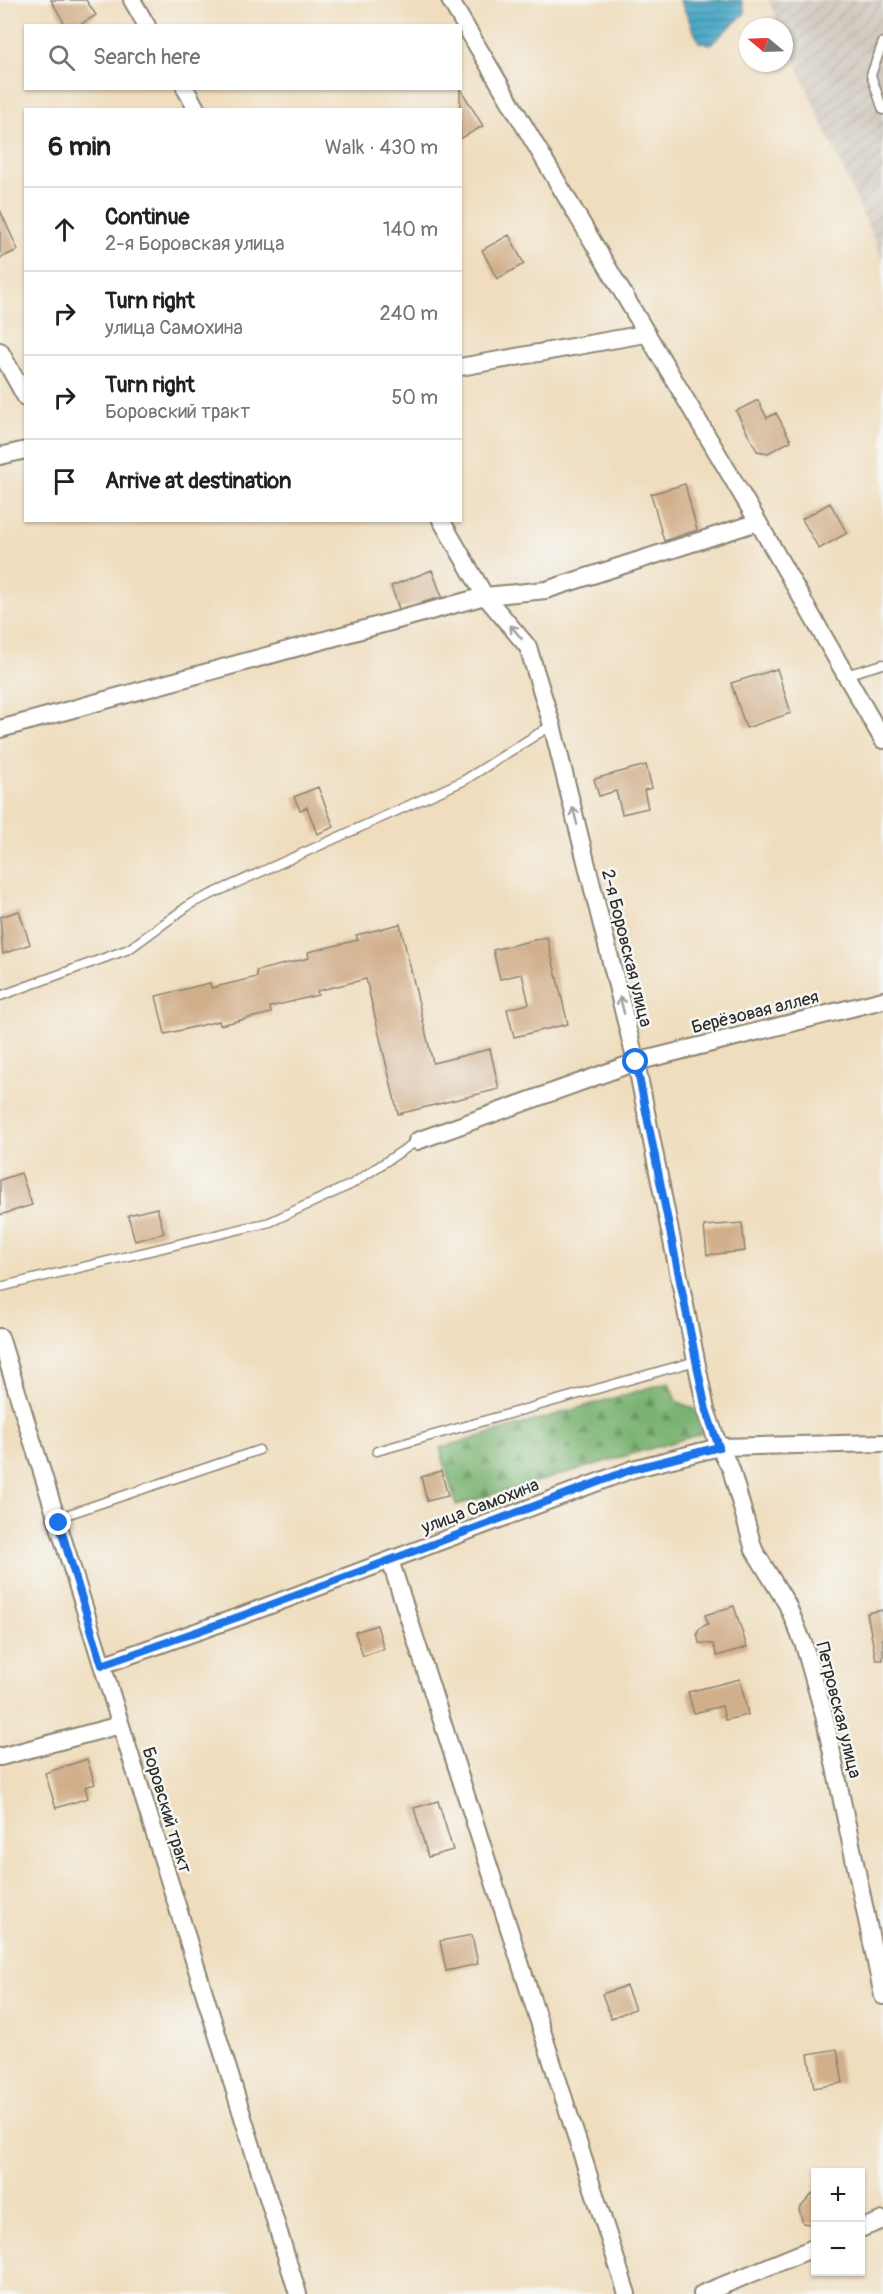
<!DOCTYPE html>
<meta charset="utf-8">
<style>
:root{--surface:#fff;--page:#f6f6f6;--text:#202124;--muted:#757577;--line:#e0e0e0}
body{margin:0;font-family:Pangolin,sans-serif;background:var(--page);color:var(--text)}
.controls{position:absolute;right:18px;bottom:18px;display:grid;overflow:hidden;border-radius:0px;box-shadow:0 2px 4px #0004}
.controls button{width:54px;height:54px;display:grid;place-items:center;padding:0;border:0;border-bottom:2px solid var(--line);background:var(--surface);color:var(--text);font:30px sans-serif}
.compass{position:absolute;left:739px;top:18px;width:54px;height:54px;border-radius:50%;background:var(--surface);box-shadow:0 2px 4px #0004;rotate:289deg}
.stop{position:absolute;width:18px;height:18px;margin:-14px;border:4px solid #1a73e8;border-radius:50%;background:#fff}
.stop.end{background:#1a73e8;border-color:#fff;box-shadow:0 2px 6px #0008}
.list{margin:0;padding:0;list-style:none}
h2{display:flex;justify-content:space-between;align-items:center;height:78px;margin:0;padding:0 24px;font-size:26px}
h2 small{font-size:20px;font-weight:400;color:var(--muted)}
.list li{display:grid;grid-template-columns:39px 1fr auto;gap:18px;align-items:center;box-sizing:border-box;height:84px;padding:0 24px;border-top:2px solid var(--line)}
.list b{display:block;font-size:22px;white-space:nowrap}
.list p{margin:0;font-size:20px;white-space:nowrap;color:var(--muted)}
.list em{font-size:20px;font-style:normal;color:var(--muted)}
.icon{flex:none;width:33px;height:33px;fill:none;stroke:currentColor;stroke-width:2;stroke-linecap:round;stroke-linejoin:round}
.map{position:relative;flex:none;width:883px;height:2294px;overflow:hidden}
.search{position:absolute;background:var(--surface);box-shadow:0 2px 4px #0004;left:24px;top:24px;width:438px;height:66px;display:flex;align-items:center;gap:15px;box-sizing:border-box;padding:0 21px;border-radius:0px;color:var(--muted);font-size:22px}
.panel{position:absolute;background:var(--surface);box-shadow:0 2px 4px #0004;left:24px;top:108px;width:438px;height:414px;border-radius:0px}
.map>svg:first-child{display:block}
.industrial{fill:url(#industrial-furrows)}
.forest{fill:url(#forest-firs);stroke:#526e4e;stroke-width:1.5}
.water{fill:url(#water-rules);stroke:#396878;stroke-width:1.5}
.building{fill:#d2af8b}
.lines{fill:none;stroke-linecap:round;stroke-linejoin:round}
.lane-casing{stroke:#8d8474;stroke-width:11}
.street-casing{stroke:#8d8474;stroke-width:20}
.lane{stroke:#fff;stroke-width:8}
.street{stroke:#fff;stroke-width:16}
.oneway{stroke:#a0a0a0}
.route{stroke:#1a73e8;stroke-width:8}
.labels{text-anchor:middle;stroke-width:5;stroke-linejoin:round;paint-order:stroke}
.street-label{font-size:18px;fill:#2b2b2b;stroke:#f6f6f2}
</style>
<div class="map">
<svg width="883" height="2294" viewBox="0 0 883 2294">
<defs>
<pattern id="industrial-furrows" width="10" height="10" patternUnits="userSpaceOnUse" patternTransform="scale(1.5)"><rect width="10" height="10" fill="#cbc3b8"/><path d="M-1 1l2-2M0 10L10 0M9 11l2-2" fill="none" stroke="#aea89e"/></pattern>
<pattern id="forest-firs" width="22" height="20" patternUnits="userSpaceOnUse" patternTransform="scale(1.5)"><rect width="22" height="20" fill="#79b271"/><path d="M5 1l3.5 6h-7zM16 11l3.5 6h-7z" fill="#63915d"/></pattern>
<pattern id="water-rules" width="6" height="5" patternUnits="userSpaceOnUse" patternTransform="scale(1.5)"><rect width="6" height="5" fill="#47a6c6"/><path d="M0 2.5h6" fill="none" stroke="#3b87a1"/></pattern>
</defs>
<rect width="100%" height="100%" fill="#f6f6f2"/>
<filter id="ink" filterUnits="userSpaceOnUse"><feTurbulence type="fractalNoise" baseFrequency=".0167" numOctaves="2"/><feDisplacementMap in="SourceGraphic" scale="12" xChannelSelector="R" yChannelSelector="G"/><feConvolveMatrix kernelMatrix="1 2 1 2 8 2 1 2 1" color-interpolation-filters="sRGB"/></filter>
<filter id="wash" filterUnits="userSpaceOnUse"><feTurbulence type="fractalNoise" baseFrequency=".008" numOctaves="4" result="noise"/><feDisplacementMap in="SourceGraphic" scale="24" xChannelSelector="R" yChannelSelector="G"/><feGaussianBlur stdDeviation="1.35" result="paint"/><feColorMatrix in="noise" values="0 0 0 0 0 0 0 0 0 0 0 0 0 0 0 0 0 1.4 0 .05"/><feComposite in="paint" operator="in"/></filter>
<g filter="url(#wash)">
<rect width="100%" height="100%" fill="#efddbd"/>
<!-- industrial -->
<path class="industrial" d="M768 0H883V260L784 37V27H780Z"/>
<!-- forest -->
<path class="forest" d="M669 1382 676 1401 697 1410 701 1434 456 1505 440 1448Z"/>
<!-- water -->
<path class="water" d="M680 0H741L745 13 711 44 699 42Z"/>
<g id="blocks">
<!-- building -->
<path class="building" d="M51 0H86L96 15 78 26H66Z
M460 88 483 126 460 139Z
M0 210 18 250 0 258Z
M509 235 524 264 497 279 482 250Z
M758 400 767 418 776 413 791 441 768 453 757 451 736 411Z
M685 484 697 530 664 541 651 494Z
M830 503 847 533 819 549 802 519Z
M432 570 442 597 399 609 391 586Z
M777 669 791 713 746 728 731 683Z
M646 765 652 788 644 790 648 808 622 814 616 791 599 796 594 779Z
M318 787 334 827 317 834 307 807 300 810 294 797Z
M19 911 30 944 3 954 0 917Z
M400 924 433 1063 490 1049 499 1089 398 1114 366 979 317 991 318 995 270 1007 271 1013 220 1025 219 1021 165 1034 156 996 210 983 211 988 257 977 256 971 309 958 308 952 358 940 356 935Z
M547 937 568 1024 514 1037 507 1009 529 1004 522 974 500 979 493 950Z
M21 1173 32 1205 0 1215V1180Z
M157 1208 164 1233 135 1241 128 1215Z
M742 1223 745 1251 707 1255 704 1226Z
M441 1471 448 1496 427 1501 421 1477Z
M734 1606 747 1647 717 1656 713 1644 699 1643 697 1633 700 1628 708 1624 705 1615Z
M883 1610V1660H876L867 1613Z
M377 1625 384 1649 363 1656 355 1632Z
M740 1679 748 1715 725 1720 722 1706 694 1713 688 1692Z
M87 1759 95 1784 85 1787 88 1798 56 1808 45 1773Z
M438 1801 453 1850 428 1857 414 1808Z
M472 1935 478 1964 446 1971 440 1941Z
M626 1986 635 2009 611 2018 602 1994Z
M837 2049 843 2083 814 2088 808 2054Z
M816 2190V2225L803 2223 799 2209Z"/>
</g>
</g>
<g filter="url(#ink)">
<use href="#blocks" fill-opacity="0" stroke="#8d8474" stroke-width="1.5"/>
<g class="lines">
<!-- lane casing -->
<g class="lane-casing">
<path id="lane" d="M883 42 871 75 883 110
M845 675 883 664
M0 996 129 949 192 903 463 781 552 725
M0 1287 270 1222 352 1184 417 1141
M377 1451 696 1361
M57 1518 259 1450"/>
</g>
<!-- street casing -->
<g class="street-casing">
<path id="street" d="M132 0 147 26
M450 0 758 522 883 740
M185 88 197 110
M0 351 26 398
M460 367 645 334
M0 456 26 450
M441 520 485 596 528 647 552 725 636 1062 706 1410 719 1447 731 1469 754 1550 787 1604 804 1645 824 1715 883 1996
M0 729 485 596 546 590 758 522
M417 1141 636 1062 883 1000
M0 1337 298 2294
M390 1560 627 2294
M102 1665 241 1616 633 1469 719 1447 883 1443
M0 1757 120 1725
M860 2229 883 2220
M702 2294 816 2247"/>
</g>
<!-- lane -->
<use href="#lane" class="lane"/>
<!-- street -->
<use href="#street" class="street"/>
</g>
<!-- one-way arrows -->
<defs><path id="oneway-shaft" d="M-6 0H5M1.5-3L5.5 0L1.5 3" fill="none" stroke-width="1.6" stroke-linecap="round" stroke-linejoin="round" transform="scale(1.5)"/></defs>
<g class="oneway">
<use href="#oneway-shaft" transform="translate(516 632) rotate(-130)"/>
<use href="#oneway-shaft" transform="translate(575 816) rotate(-104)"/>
<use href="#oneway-shaft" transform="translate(622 1005) rotate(-104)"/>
</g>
</g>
<g class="lines" filter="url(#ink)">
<!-- route -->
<path class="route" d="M59 1523 102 1665 241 1616 633 1469 719 1447 706 1410 636 1062"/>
</g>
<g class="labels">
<!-- street labels -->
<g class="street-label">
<text transform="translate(627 948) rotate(76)" y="6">2-я Боровская улица</text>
<text transform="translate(755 1012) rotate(-14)" y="6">Берёзовая аллея</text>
<text transform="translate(480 1506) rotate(-21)" y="6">улица Самохина</text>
<text transform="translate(839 1710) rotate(76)" y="6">Петровская улица</text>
<text transform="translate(167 1810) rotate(73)" y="6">Боровский тракт</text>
</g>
</g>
</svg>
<div class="controls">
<button>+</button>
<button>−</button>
</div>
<svg class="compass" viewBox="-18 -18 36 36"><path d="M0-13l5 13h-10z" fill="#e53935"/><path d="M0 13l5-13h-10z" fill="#757577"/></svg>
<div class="stop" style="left:636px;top:1062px"></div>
<div class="stop end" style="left:59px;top:1523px"></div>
<div class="search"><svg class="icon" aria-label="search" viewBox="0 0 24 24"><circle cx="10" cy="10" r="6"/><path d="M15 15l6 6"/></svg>Search here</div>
<section class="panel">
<h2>6 min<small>Walk · 430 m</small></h2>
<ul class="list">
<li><svg class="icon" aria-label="ahead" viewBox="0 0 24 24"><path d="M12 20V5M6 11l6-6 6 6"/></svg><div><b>Continue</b><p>2-я Боровская улица</p></div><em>140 m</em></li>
<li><svg class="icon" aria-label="right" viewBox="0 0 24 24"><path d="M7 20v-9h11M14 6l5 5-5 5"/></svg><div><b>Turn right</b><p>улица Самохина</p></div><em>240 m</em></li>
<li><svg class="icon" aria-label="right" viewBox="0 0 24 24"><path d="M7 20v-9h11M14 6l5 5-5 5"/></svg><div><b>Turn right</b><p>Боровский тракт</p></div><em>50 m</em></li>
<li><svg class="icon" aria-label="arrive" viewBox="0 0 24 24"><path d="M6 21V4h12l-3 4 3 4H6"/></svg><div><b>Arrive at destination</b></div></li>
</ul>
</section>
</div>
